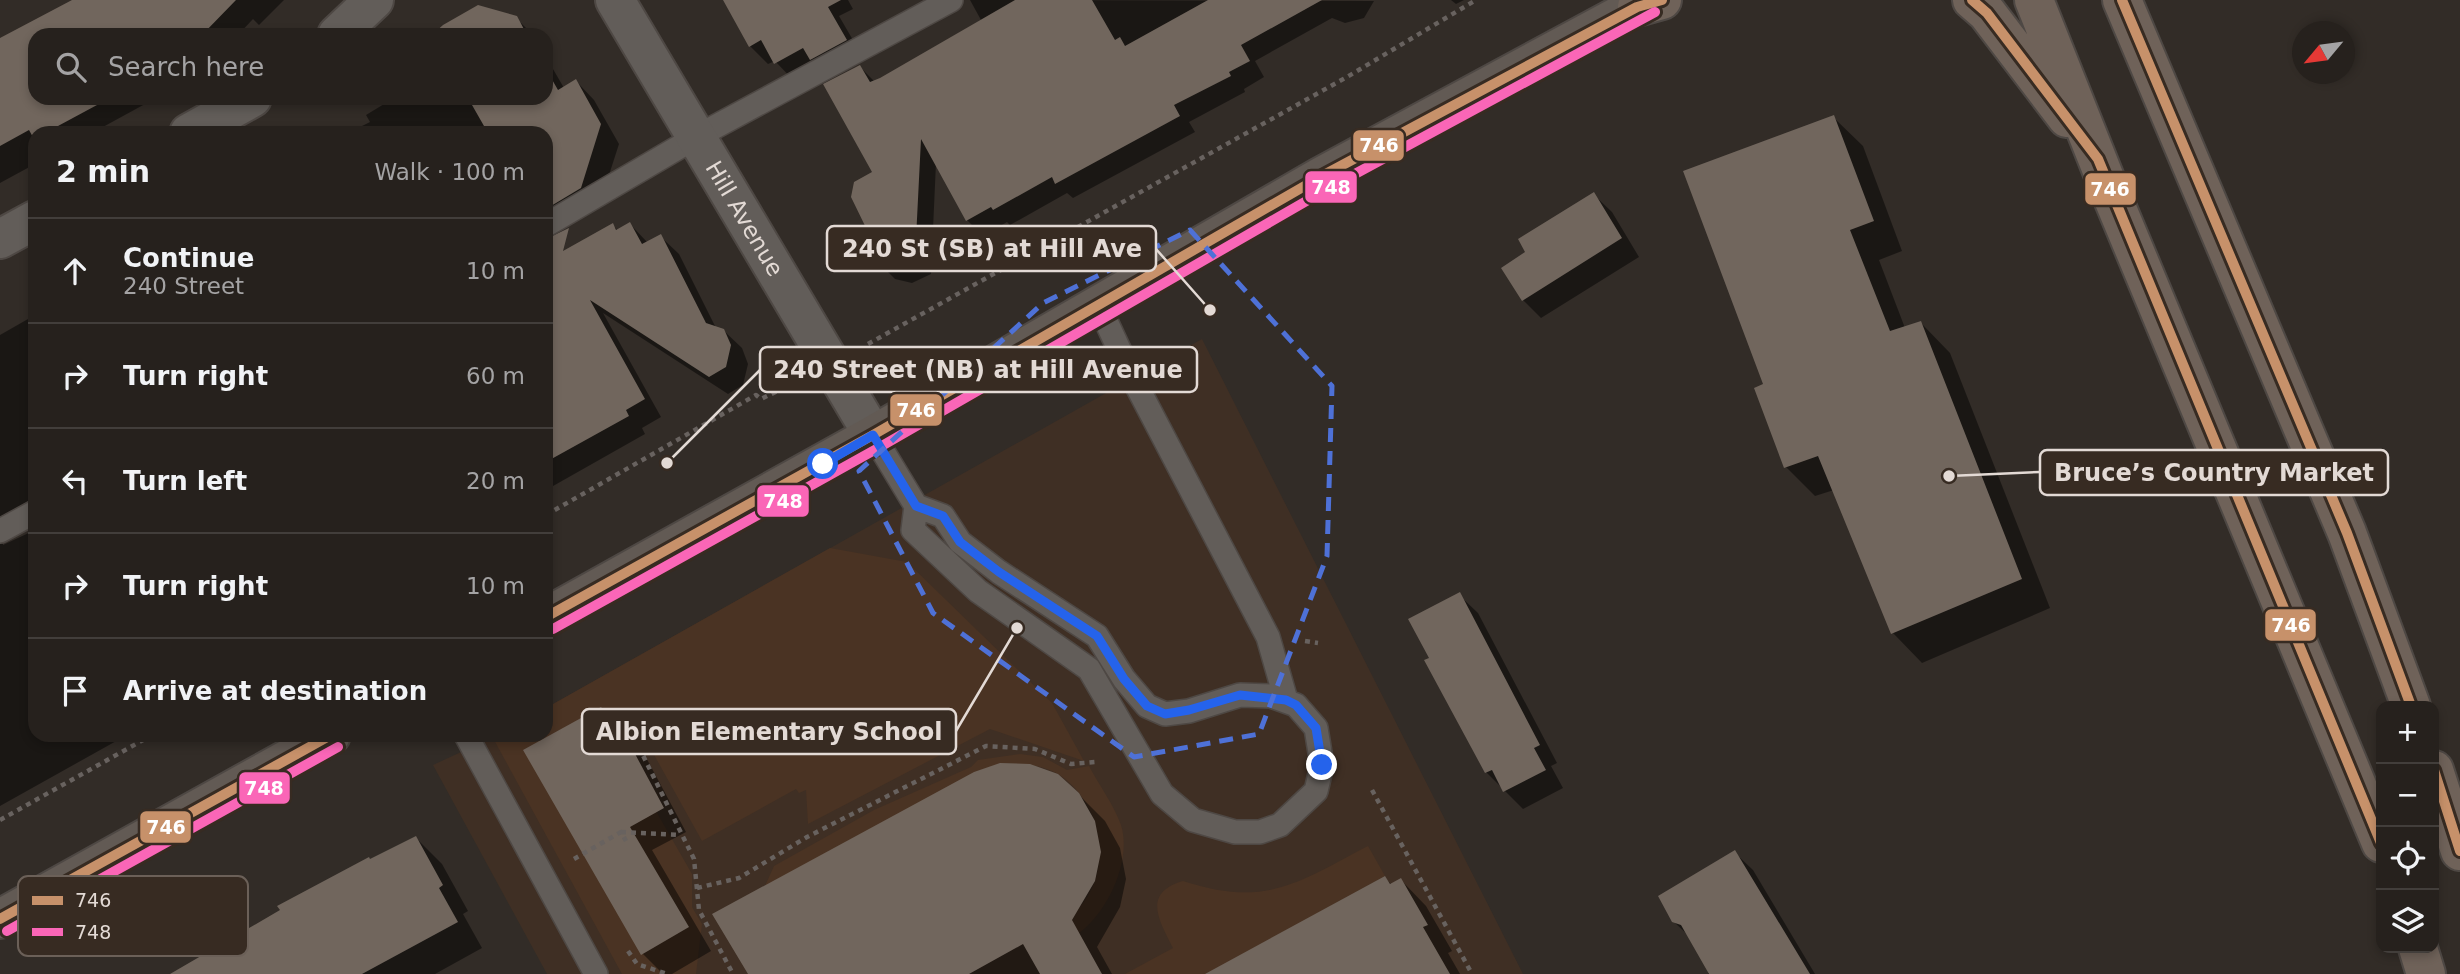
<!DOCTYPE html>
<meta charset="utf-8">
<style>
:root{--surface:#26211d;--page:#322e2a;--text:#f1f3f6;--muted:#a4a3a4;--line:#423e3b}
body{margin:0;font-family:"DejaVu Sans",sans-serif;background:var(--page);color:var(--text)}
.controls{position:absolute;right:21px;bottom:21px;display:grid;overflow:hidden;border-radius:14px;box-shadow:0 4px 10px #0003}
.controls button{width:63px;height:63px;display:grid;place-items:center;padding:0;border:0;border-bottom:2px solid var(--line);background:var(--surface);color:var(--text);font:35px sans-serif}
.compass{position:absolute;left:2292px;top:21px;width:63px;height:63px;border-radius:50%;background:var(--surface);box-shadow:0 4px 10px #0003;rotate:241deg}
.stop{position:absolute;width:21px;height:21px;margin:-16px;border:5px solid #2563eb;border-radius:50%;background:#fff}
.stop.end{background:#2563eb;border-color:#fff;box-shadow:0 2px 7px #0008}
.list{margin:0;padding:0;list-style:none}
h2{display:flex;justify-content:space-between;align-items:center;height:91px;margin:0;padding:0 28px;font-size:30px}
h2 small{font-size:23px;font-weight:400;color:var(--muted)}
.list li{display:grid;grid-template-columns:46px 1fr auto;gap:21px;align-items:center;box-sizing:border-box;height:105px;padding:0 28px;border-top:2px solid var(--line)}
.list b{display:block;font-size:26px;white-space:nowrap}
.list p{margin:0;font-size:23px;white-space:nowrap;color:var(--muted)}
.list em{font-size:23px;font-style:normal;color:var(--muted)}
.icon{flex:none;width:38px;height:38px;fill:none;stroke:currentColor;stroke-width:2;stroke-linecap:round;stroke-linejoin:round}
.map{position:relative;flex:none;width:2460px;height:974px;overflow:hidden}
.search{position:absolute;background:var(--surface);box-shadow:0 4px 10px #0003;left:28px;top:28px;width:525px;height:77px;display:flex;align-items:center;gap:18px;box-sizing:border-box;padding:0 24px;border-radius:21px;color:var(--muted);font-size:26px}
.panel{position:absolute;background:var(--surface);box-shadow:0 4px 10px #0003;left:28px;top:126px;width:525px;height:616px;border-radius:21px}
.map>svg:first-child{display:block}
.built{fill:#3f2f24}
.green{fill:#4a3323}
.shadow{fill:#0007}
.building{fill:#71665d}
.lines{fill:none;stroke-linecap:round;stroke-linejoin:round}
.lane-casing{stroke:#4e4844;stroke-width:26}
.street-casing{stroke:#4e4844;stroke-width:42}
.secondary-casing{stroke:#4e4844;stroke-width:42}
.highway-casing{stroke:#4e4844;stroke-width:42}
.path{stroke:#68625f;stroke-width:4.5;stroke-dasharray:5 5;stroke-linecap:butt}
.lane{stroke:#625d59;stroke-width:23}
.street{stroke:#625d59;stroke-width:38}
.secondary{stroke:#625a54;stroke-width:38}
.highway{stroke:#6f6259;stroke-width:38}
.bus-1-casing{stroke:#372b22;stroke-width:16}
.bus-2-casing{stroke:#372b22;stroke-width:16}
.bus-1{stroke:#c7916a;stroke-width:10}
.bus-2{stroke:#fa66b7;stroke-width:10}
.route{stroke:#2563eb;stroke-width:9}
.marked{fill:none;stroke:#4e71d7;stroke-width:5;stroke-dasharray:14 9;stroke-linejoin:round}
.labels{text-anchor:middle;stroke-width:7;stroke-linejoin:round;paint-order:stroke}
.street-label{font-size:23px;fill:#e3dad5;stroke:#372b22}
.key{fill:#372b22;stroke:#6b6058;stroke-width:2}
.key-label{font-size:19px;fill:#e3dad5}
.leader{fill:none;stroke:#e3dad5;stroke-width:2.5}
.callout-dot{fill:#e3dad5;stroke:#372b22;stroke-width:2.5}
.callout{fill:#372b22;stroke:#e3dad5;stroke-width:2.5}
.callout-label{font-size:24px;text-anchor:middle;font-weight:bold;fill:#e3dad5}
.line-badge{stroke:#372b22;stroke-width:2.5}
.badge-label{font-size:19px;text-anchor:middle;font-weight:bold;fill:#fff}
</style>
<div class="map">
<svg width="2460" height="974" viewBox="0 0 2460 974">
<rect width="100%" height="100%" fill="#322c27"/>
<!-- built -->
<path class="built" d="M1202 339 1523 974H547L433 765 498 735H546V708Z"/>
<!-- green -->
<path class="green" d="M830 548 907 562 1052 703 1084 761 990 729 808 824 806 790 799 793 796 789 702 841 638 726 618 722 652 787 657 813 692 874V907L702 924 696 974H622L493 738 498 735H546V708Z
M1020 754 1043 757 1067 770 1089 766C1099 785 1114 805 1121 825 1132 860 1108 912 1079 933L1081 937 1057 924C1064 919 1073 914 1079 908 1114 870 1102 801 1058 774 1041 764 1020 764 1000 763L765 886 774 866 874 810 971 767 978 760Z
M1368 846 1385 876 1232 960 1239 974H1125L1173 948C1160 922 1141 893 1183 881 1266 908 1297 883 1368 846Z"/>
<!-- shadow -->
<path class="shadow" d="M75 0H284L259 25 253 19 238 35H35V98H156L92 133H35V164L0 183V40Z
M725 0H848L853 9 839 16 864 59 794 81 775 61 768 64 750 46Z
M970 0H1015L1017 4 1023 0 1374 1 1364 18 1345 23 1332 18 1255 61 1264 77 1244 89 1245 92 1189 122 1195 132 1073 198 1067 193 1010 225 1007 222 983 236 967 220 936 163 931 274 912 283 895 279 879 263 875 173 860 67 875 82 981 20Z
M1451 0H1464L1456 4Z
M516 18 533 35 433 34 444 26Z
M546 57 564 88 576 81 594 100 619 144 599 206 568 225 546 201V133H361L360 127 370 122 366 115 394 98H546Z
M1833 117 1863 146 1902 251 1879 260 1905 328 1921 323 1950 353 2050 608 1922 663 1893 633 1834 490 1815 496 1786 467 1765 385Z
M1593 194 1612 212 1639 257 1541 318 1523 300 1528 253Z
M630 224 647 242 661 237 679 254 716 328 723 330 742 348 748 364 743 385 728 394 603 313 661 417 642 428 645 434 546 490V264L613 225 618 231Z
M35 315V523L3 541V545L35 530V735H127L0 806V335Z
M1459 595 1478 613 1557 763 1551 766 1563 788 1523 809 1486 772 1431 659Z
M611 712 634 735 686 832 652 850 711 951 672 974H663L643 954 526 751Z
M1078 794 1105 821 1120 848 1126 879 1120 907 1097 947 1112 974H750Z
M416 838 442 864 468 911 463 914 482 948 435 974H174Z
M1734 852 1753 870 1815 974H1708L1709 970 1690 937 1673 921Z
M1385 878 1392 885 1401 880 1426 906 1452 951 1448 953 1460 974H1211Z"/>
<!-- building -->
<path class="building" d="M72 0H236L202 35H35V98H110L45 133H35L34 139 29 130 0 146V38Z
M723 0H841L828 7 847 40 810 60 803 48 774 64 761 40 749 47Z
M1015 0H1092L1115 40 1120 37 1125 46 1208 0H1322L1241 45 1250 61 1229 72 1231 76 1174 105 1180 116 1055 184 1052 177 993 210 991 207 966 221 921 139 915 259 896 268 877 264 866 243 869 234 851 197 854 182 872 172 823 84 860 65 870 82 880 78Z
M478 5 517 16 527 35H432L443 25Z
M546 69 558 90 576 79 601 124 581 188 546 209V133H488L468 98H546Z
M1834 115 1874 221 1850 230 1890 331 1921 321 2022 579 1891 634 1818 456 1784 468 1754 388 1763 384 1683 171Z
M1594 192 1622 238 1522 301 1501 268 1525 252 1518 239Z
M630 222 642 244 661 234 706 323 724 329 731 345 726 367 709 377 590 300 645 399 626 410 629 416 546 462V239L569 228 563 251 613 223 616 230Z
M1460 592 1540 745 1534 748 1546 770 1503 792 1492 770 1485 773 1424 660 1429 658 1408 619Z
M601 707 605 712 611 709 664 808 630 827 689 927 641 955 523 750Z
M1000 763 1030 764 1058 774 1079 793 1095 821 1101 852 1095 881 1072 920 1102 974H1040L1023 944 969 974H748L712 914 974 772Z
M416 836 443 885 439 888 458 922 362 974H170L280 910 277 906 369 857 370 859Z
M1735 850 1810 974H1709L1681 925 1672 922 1658 896Z
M1385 876 1390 884 1401 878 1428 925 1423 927 1450 974H1205Z"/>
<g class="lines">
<!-- lane casing -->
<g class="lane-casing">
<path id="lane" d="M546 225 698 136 951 0
M1099 306 1130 373 1268 637 1286 700
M873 435 916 506
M916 506 943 516 960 542 999 572 1097 636 1124 679 1147 706 1165 714 1189 711 1240 695 1271 696 1296 705 1316 728 1322 765 1316 791 1280 825 1260 832H1235L1193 820 1162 794 1089 669 978 591 913 530Z
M0 531 35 512
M466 735 596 974"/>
</g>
<!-- street casing -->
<g class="street-casing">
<g id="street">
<path id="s1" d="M615 0 873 435"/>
<path d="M337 35 374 0"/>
<path d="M189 133 252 98"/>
<path d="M0 239 35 220"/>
</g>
</g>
<!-- secondary casing -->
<g class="secondary-casing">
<path id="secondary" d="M546 617 873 435 1322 176 1648 0
M0 919 331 735"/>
</g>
<!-- highway casing -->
<g class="highway-casing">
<path id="highway" d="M1972 0 1987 13 2067 118
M2034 0 2114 201 2381 843
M2122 0 2347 533 2411 706
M1637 7 1662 0
M2434 770 2460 851
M2418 948 2426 974"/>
</g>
<!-- path -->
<path class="path" d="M868 344 1347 77 1476 0
M546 515 756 395 761 399 792 384
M1305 641 1318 643
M630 729 694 859 699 910 733 974
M1372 790 1472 974
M0 820 152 735
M621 832 680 835
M574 859 621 832 626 841
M697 888 739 878 807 837 986 746 1035 749 1071 764 1095 762
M628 951 637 964 667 974"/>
<!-- lane -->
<use href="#lane" class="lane"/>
<!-- street -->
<use href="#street" class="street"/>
<!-- secondary -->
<use href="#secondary" class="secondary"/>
<!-- highway -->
<use href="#highway" class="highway"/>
<!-- bus-1 casing -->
<g class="bus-1-casing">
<path id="bus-1" d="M1972 0 1987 13 2098 159 2381 843
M2122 0 2347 533 2411 706
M546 617 873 435 1322 176 1637 7 1662 0
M2434 770 2460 851
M0 919 331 735"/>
</g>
<!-- bus-2 casing -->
<g class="bus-2-casing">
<path id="bus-2" d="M553 629 880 447 1329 188 1655 12
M7 931 338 747"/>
</g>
<!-- bus-1 -->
<use href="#bus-1" class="bus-1"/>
<!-- bus-2 -->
<use href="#bus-2" class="bus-2"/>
</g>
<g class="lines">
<!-- route -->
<path class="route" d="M823 464 873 435 916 506 943 516 960 542 999 572 1097 636 1124 679 1147 706 1165 714 1189 710 1240 695 1286 700 1296 705 1316 728 1322 765"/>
</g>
<!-- marked area -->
<path class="marked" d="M1190 230 1332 386 1327 556 1259 734 1134 757 933 613 859 471 1043 303Z"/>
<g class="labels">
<!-- street labels -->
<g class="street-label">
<text dy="8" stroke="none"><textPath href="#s1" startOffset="254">Hill Avenue</textPath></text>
</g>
</g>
<!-- legend -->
<rect x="18" y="876" width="230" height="80" rx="10" class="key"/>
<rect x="32" y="896" width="31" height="9" fill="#c7916a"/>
<rect x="32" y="928" width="31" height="8" fill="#fa66b7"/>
<g class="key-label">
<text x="75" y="907">746</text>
<text x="75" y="939">748</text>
</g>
<!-- callouts -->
<path class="leader" d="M1210 310L1156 249M667 463L760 370M1949 476L2040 472M1017 628L956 731"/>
<g class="callout-dot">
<circle cx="1210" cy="310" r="7"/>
<circle cx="667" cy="463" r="7"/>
<circle cx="1949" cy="476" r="7"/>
<circle cx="1017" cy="628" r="7"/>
</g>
<g class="callout">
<rect x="827" y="226" width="329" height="45" rx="7"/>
<rect x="760" y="347" width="437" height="45" rx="7"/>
<rect x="2040" y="450" width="348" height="45" rx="7"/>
<rect x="582" y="709" width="374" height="45" rx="7"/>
</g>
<g class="callout-label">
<text x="992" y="257">240 St (SB) at Hill Ave</text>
<text x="978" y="378">240 Street (NB) at Hill Avenue</text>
<text x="2214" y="481">Bruce’s Country Market</text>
<text x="769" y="740">Albion Elementary School</text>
</g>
<g class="line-badge">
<rect x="1352" y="129" width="53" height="33" rx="7" fill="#c7916a"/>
<rect x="1304" y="170" width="54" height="34" rx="7" fill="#fa66b7"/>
<rect x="2084" y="172" width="53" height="34" rx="7" fill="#c7916a"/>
<rect x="889" y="393" width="54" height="34" rx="7" fill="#c7916a"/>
<rect x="756" y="484" width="54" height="34" rx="7" fill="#fa66b7"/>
<rect x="2264" y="608" width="53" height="34" rx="7" fill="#c7916a"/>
<rect x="238" y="771" width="53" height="34" rx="7" fill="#fa66b7"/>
<rect x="139" y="810" width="53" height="34" rx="7" fill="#c7916a"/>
</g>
<g class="badge-label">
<text x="1379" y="152">746</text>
<text x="1331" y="194">748</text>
<text x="2110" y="196">746</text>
<text x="916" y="417">746</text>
<text x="783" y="508">748</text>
<text x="2291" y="632">746</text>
<text x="264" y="795">748</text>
<text x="166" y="834">746</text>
</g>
</svg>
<div class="controls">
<button>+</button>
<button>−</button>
<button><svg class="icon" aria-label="locate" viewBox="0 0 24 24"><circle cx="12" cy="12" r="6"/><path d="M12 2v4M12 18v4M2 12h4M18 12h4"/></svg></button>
<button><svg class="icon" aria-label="layers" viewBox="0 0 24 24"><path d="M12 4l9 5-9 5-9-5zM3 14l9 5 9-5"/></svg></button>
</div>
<svg class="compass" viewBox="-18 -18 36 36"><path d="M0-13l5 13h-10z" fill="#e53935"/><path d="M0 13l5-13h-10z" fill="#a4a3a4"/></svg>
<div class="stop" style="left:823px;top:464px"></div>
<div class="stop end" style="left:1322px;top:765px"></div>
<div class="search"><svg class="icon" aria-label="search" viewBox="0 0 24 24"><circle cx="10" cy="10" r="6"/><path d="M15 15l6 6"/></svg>Search here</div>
<section class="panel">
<h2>2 min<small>Walk · 100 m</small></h2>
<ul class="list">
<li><svg class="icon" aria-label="ahead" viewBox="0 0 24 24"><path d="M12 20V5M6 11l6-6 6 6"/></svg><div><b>Continue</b><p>240 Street</p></div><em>10 m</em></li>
<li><svg class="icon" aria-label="right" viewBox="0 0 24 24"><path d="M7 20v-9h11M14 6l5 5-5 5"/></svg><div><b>Turn right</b></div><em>60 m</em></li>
<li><svg class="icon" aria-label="left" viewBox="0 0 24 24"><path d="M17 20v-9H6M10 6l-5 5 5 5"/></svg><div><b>Turn left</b></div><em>20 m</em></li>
<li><svg class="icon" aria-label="right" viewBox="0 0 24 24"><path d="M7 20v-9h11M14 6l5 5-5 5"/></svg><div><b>Turn right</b></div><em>10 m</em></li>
<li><svg class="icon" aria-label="arrive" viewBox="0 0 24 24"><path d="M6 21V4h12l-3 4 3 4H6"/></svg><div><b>Arrive at destination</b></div></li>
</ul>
</section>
</div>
